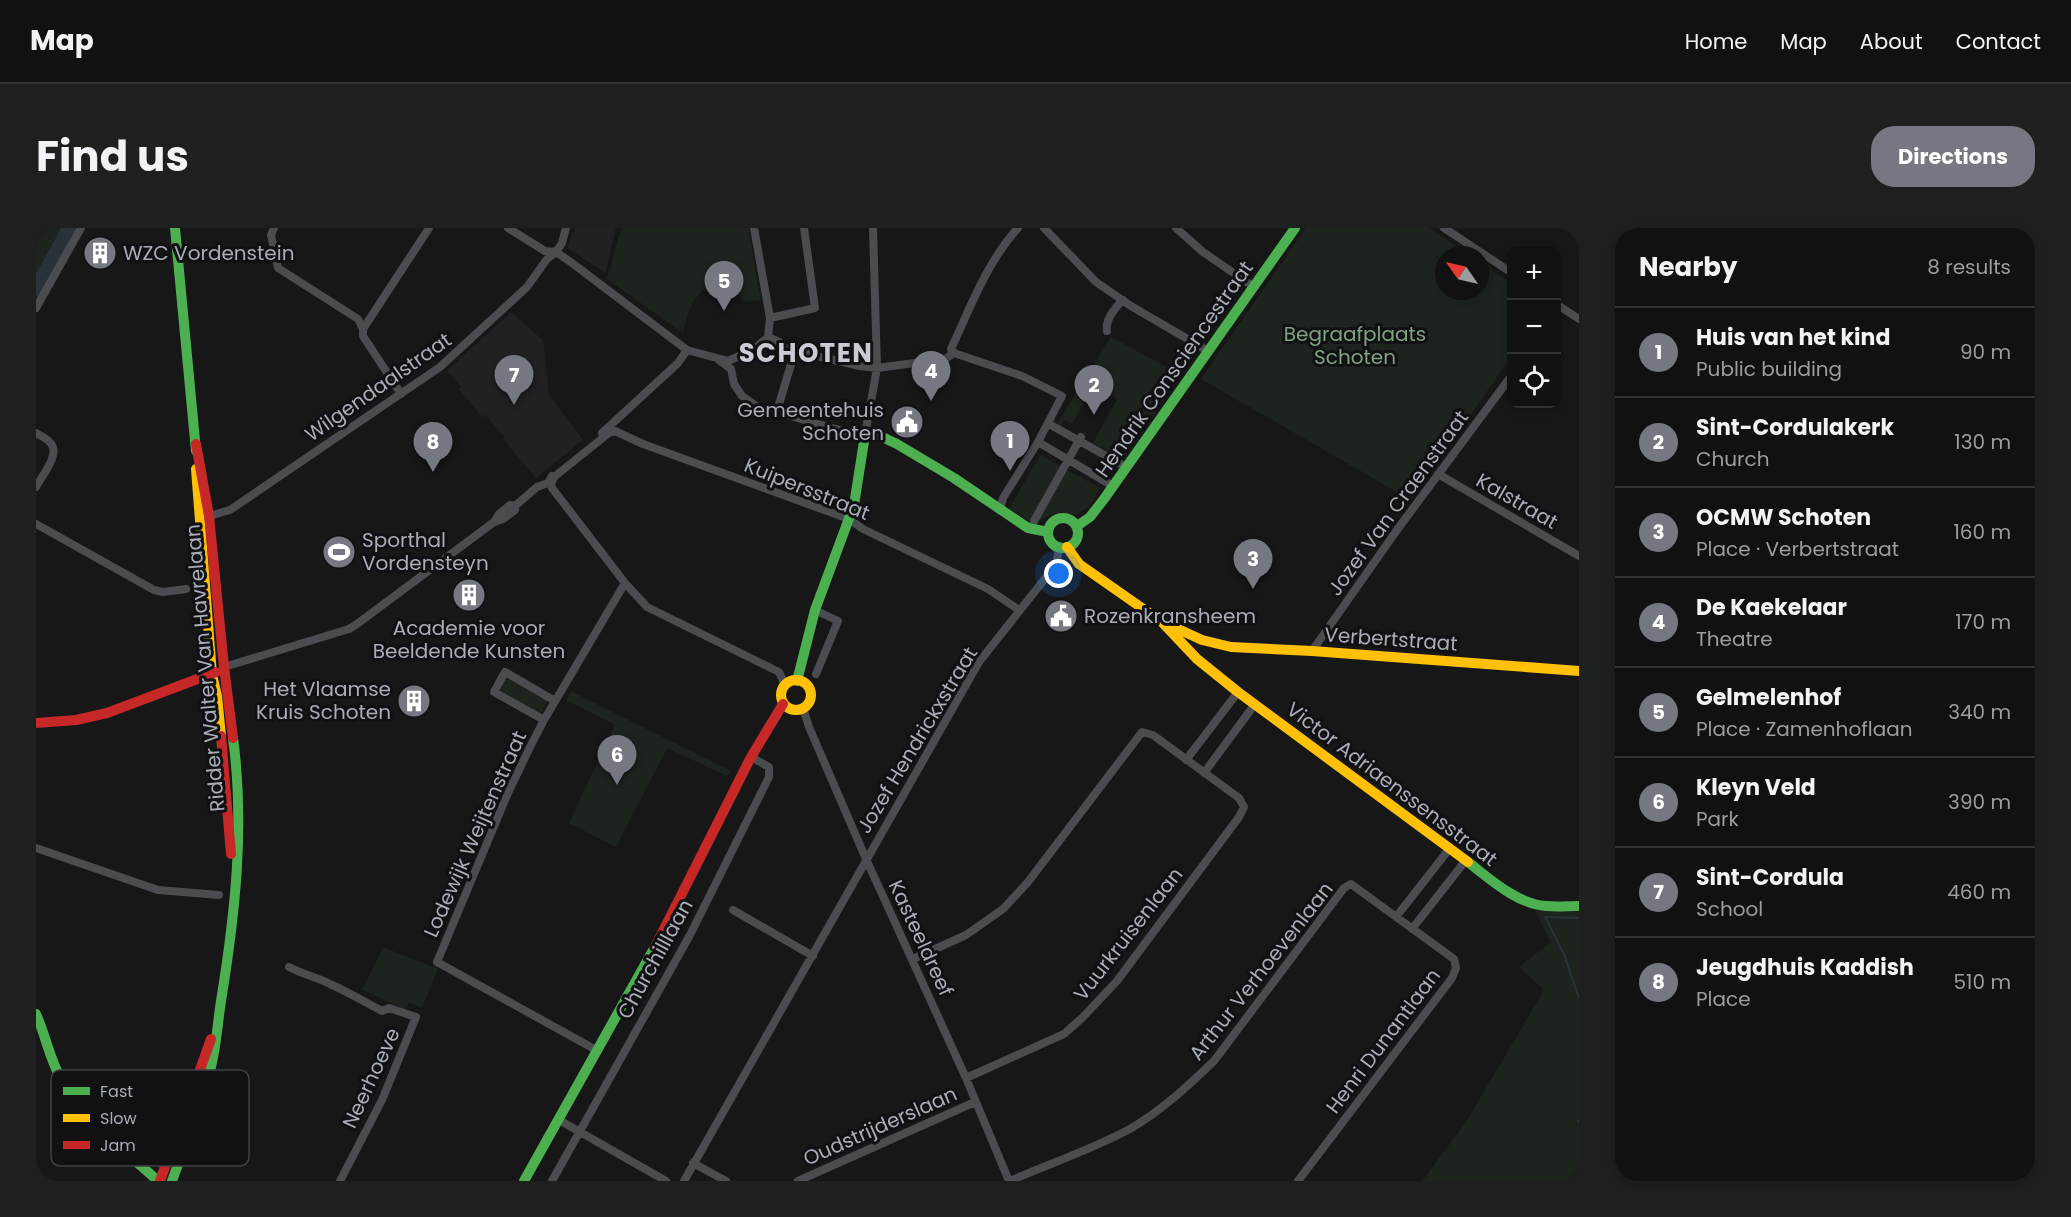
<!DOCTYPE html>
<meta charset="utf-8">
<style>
:root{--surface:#111;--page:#1e1f1f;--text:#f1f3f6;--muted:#9c9d9f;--line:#303131;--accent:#757880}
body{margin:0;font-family:Poppins,sans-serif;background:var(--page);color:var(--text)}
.controls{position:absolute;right:18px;top:18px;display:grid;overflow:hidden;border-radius:12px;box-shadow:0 3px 9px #0003}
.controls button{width:54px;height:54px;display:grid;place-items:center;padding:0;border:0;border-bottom:2px solid var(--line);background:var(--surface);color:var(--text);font:30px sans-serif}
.compass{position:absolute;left:1399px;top:18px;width:54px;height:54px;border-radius:50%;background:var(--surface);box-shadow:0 3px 9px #0003;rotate:304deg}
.you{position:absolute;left:1023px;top:346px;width:21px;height:21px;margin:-15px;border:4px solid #fff;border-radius:50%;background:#1a73e8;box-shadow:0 0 0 9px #1a73e833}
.badge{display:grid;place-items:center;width:39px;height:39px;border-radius:50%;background:var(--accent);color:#fff;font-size:20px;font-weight:700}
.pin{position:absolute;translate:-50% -50px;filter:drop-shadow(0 2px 3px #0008)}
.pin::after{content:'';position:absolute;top:32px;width:21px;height:18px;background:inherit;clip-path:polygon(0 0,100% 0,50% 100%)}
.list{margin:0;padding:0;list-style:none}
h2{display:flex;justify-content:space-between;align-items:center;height:78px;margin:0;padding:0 24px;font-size:26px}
h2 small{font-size:20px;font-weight:400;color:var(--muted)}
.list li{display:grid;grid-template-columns:39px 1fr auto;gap:18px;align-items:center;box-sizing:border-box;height:90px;padding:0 24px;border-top:2px solid var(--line)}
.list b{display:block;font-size:22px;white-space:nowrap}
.list p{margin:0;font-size:20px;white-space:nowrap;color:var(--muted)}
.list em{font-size:20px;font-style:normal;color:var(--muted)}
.icon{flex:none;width:33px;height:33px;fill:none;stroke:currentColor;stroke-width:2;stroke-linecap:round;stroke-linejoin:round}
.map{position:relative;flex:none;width:1543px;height:953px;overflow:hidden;border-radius:24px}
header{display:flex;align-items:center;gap:36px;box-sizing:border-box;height:84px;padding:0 30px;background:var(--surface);border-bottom:2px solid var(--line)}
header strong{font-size:28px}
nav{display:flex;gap:33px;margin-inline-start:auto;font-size:21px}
.intro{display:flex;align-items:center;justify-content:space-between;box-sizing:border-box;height:144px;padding:0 36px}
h1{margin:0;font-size:42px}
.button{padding:15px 27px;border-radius:24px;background:var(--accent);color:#fff;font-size:21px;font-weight:700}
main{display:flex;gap:36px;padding:0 36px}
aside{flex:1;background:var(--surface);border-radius:24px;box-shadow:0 3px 9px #0003}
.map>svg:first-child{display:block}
.built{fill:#212123}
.green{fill:#1d241e}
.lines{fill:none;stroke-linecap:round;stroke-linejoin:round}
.stream{stroke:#2a3239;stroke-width:2}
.river{stroke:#2a3239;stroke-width:15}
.street{stroke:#4b4c50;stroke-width:8}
.fast{stroke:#4caf50;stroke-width:10}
.slow{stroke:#ffc107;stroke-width:10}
.jam{stroke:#c62828;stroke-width:10}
.labels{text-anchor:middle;stroke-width:6;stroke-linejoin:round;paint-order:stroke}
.poi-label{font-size:20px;fill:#a8adb8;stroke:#111113;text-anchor:start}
.park-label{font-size:20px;fill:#7fa381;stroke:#111113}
.street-label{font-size:20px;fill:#a8adb8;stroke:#111113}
.district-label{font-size:26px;font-weight:bold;letter-spacing:1.5px;fill:#c9ccd4;stroke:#111113}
.key{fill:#111113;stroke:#3e4045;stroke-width:1.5}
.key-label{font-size:16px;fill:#a8adb8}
</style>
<header>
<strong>Map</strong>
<nav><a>Home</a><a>Map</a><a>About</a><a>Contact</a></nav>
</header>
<div class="intro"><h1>Find us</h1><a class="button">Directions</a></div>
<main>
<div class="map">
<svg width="1543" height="953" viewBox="0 0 1543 953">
<rect width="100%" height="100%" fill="#171717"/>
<!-- built -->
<path class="built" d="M538 0H580L569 45 532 20Z
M475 84 507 112 513 167 547 212 500 250 467 211 469 209 449 187 446 189 423 161 425 159 411 143Z"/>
<!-- green -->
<path class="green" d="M0 0H40L0 69Z
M585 0H712L725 72 708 74C705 70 703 65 700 62 685 45 662 62 655 78 651 86 650 96 647 105L571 51Z
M1270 0H1393L1434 27H1408V63H1444V34L1475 55V129L1375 272 1165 151Z
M1075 109 1145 147 1087 230 1057 215 1081 171 1074 167 1076 157 1072 155 1065 162 1057 158 1036 196 1028 192 1024 198 1021 196Z
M1004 227 1064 260 1053 279 1039 287C1022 281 1013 286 999 296L973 281Z
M470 450 511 473 504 487 462 463Z
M535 463 695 543 691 548 631 520 580 619 533 595 579 497 530 472Z
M1499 683 1543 684V953H1386L1430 894 1508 762 1483 739 1515 714Z
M347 719 402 741 386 780 373 774 370 782 326 762Z"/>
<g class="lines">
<!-- stream -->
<path class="stream" d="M1543 690 1509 689 1529 729 1543 770
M1542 893H1543"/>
<!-- river -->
<path class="river" d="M0 61 34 0"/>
<!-- street -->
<path class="street" d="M238 0 235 7 242 40 322 91 327 101V108L365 166
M472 0 509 23 520 24 536 35 651 122 692 133 717 122 732 109 734 90 718 0
M1008 0 1060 54 1095 78 1172 123
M1140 0 1167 24 1218 59
M1408 0 1476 45
M1520 76 1543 91
M0 80 45 0
M734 90 779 80 768 0
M327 101 393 0
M1071 103C1069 91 1079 80 1087 72
M732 109 743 114
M753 120 759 123 824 138 841 140 909 131 918 125
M918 125 986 148 1026 168 1002 214 967 270 964 282
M918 125 915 121C934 80 951 34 982 0
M683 132 695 141 698 156 706 168 722 179
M733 182 814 205 829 207 841 140 837 0
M741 183 759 123
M1013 196 1090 239
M0 205C5 208 13 211 16 217 23 228 5 249 0 259
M566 205 642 135 651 122
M1002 214 1077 258
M1402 246 1543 328
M170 289 194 282 404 139 491 59 511 31 520 24 526 15 530 0
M458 294 467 291 479 282V278
M0 296 118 362 127 364 150 361
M996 301 998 293 1045 209
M779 382 802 393 780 446
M1276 423 1361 302 1476 147
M188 439 313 401 321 396 458 294 463 286 474 277 479 278 501 259 512 255 516 248
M749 457 743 444 611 379 589 355 516 260 515 256 518 249 573 205 579 203 607 216 813 291 827 301 952 361 983 382
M767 480 773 499 830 631 930 850 973 953
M508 492 458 464 469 444 519 473
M1150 532 1202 464
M1168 545 1219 476
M0 620 122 662 183 667
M697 682 777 728
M1360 689 1414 620
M1376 701 1430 632
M877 731 930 707 967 681 992 654 1106 504 1117 507 1203 570 1208 579 1203 589 1081 753 1047 789 1028 806 930 850
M253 739C266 746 280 749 294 756 312 764 329 774 346 783L353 780 380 789 346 872 304 953
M562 823 401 734 472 565 494 519 508 492 589 355
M523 892 630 953
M657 935 690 953
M516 953 654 707 733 549V539L715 529
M648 953 943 434 1011 348 1021 333 1023 319
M762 953 939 874
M974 953C1013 936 1054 922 1092 902 1124 884 1152 858 1178 833L1308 660 1315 656 1418 731 1420 740 1416 750 1262 953"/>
<!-- fast -->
<path class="fast" d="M139 0 160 223
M1012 305a15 15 0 1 1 30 0a15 15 0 1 1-30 0Z
M1041 298 1054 289 1068 271 1259 0
M761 453 779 382 818 277 829 207H842L861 216 918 250 992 300 1012 304
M1432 634C1454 651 1481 676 1510 678 1521 679 1532 678 1543 678
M0 786C9 806 13 828 23 847 44 890 88 922 122 953
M136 953C148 919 162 885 172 850 180 825 181 799 185 773 199 687 209 598 197 510
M488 953 620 717"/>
<!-- slow -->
<path class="slow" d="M160 241 176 447 181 468 185 508
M1031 319 1043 336 1126 394 1161 431 1202 464 1432 634
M1129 395 1166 412 1195 419 1276 423 1543 443
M745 467a15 15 0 1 1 30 0a15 15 0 1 1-30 0Z"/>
<!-- jam -->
<path class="jam" d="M160 216 173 288 188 439 197 510
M0 495 40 492 71 485 180 444
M185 508 195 626
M620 717 715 529 747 476
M124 953 175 811"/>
</g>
<!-- icons -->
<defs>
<g id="building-disc" transform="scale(1.725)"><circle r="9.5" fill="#757880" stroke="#111113"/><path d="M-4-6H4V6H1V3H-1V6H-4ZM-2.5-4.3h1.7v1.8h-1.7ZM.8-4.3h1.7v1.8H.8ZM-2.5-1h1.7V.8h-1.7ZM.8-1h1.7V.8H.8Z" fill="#fff"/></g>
<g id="civic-disc" transform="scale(1.725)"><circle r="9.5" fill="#757880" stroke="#111113"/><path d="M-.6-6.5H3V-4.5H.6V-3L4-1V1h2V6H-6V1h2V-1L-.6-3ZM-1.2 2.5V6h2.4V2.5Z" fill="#fff"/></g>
<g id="stadium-disc" transform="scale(1.725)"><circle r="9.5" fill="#757880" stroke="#111113"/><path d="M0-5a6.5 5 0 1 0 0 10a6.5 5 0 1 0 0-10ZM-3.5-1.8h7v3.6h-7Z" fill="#fff"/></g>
</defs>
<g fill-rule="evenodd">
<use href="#building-disc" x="64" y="25"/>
<use href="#civic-disc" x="871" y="194"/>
<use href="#stadium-disc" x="303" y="324"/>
<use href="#building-disc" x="433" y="367"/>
<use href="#civic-disc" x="1025" y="388"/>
<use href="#building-disc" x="378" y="473"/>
</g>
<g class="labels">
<!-- poi labels -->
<g class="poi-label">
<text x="87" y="32">WZC Vordenstein</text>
<text x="848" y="189" text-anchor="end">Gemeentehuis<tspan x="848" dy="23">Schoten</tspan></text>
<text x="326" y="319">Sporthal<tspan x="326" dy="23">Vordensteyn</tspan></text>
<text x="1048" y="395">Rozenkransheem</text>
<text x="433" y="407" text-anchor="middle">Academie voor<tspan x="433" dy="23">Beeldende Kunsten</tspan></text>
<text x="355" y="468" text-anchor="end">Het Vlaamse<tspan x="355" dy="23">Kruis Schoten</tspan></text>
</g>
<!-- park labels -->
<g class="park-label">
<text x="1319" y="113">Begraafplaats<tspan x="1319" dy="23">Schoten</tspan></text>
</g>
<!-- street labels -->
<g class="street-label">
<text transform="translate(1138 141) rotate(-55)" y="7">Hendrik Consciencestraat</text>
<text transform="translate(342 159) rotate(-35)" y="7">Wilgendaalstraat</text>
<text transform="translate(771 261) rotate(22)" y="7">Kuipersstraat</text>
<text transform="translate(1481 273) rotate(30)" y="7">Kalstraat</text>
<text transform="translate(1362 275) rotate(-54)" y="7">Jozef Van Craenstraat</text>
<text transform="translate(1355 411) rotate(4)" y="7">Verbertstraat</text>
<text transform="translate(169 440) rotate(-95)" y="7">Ridder Walter Van Havrelaan</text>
<text transform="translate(881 512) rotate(-59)" y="7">Jozef Hendrickxstraat</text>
<text transform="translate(1356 556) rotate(37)" y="7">Victor Adriaenssensstraat</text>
<text transform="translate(439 606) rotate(-66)" y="7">Lodewijk Weijtenstraat</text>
<text transform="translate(1092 706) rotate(-52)" y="7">Vuurkruisenlaan</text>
<text transform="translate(885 710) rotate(65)" y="7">Kasteeldreef</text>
<text transform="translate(619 731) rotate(-61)" y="7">Churchilllaan</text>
<text transform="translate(1225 743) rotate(-52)" y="7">Arthur Verhoevenlaan</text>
<text transform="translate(1347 813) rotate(-53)" y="7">Henri Dunantlaan</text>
<text transform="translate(335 850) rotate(-65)" y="7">Neerhoeve</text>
<text transform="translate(844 898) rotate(-24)" y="7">Oudstrijderslaan</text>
</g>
<!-- district labels -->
<g class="district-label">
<text x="770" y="134">SCHOTEN</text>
</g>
</g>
<!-- legend -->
<rect x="15" y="842" width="198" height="96" rx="9" class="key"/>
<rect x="27" y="859" width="27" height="8" fill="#4caf50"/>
<rect x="27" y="886" width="27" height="8" fill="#ffc107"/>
<rect x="27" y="913" width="27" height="8" fill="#c62828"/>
<g class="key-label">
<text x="64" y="869">Fast</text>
<text x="64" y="896">Slow</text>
<text x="64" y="923">Jam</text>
</g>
</svg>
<div class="controls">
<button>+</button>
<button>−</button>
<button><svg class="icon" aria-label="locate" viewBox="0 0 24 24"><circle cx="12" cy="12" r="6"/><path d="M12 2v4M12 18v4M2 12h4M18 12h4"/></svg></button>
</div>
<svg class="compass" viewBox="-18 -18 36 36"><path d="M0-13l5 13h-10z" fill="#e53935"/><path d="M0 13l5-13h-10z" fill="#9c9d9f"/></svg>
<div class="you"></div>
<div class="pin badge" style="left:974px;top:243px">1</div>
<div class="pin badge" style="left:1058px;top:187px">2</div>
<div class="pin badge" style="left:1217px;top:361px">3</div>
<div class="pin badge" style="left:895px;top:173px">4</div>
<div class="pin badge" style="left:688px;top:83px">5</div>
<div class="pin badge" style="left:581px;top:557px">6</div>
<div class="pin badge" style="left:478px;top:177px">7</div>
<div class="pin badge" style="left:397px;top:244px">8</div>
</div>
<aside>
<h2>Nearby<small>8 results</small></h2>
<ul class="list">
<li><span class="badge">1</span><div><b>Huis van het kind</b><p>Public building</p></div><em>90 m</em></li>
<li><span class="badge">2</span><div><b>Sint-Cordulakerk</b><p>Church</p></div><em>130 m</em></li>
<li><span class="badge">3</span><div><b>OCMW Schoten</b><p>Place · Verbertstraat</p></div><em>160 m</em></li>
<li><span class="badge">4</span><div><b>De Kaekelaar</b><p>Theatre</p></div><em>170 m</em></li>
<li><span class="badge">5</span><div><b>Gelmelenhof</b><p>Place · Zamenhoflaan</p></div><em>340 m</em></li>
<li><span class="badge">6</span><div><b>Kleyn Veld</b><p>Park</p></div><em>390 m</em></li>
<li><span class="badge">7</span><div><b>Sint-Cordula</b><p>School</p></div><em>460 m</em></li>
<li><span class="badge">8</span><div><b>Jeugdhuis Kaddish</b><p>Place</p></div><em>510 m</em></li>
</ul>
</aside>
</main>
